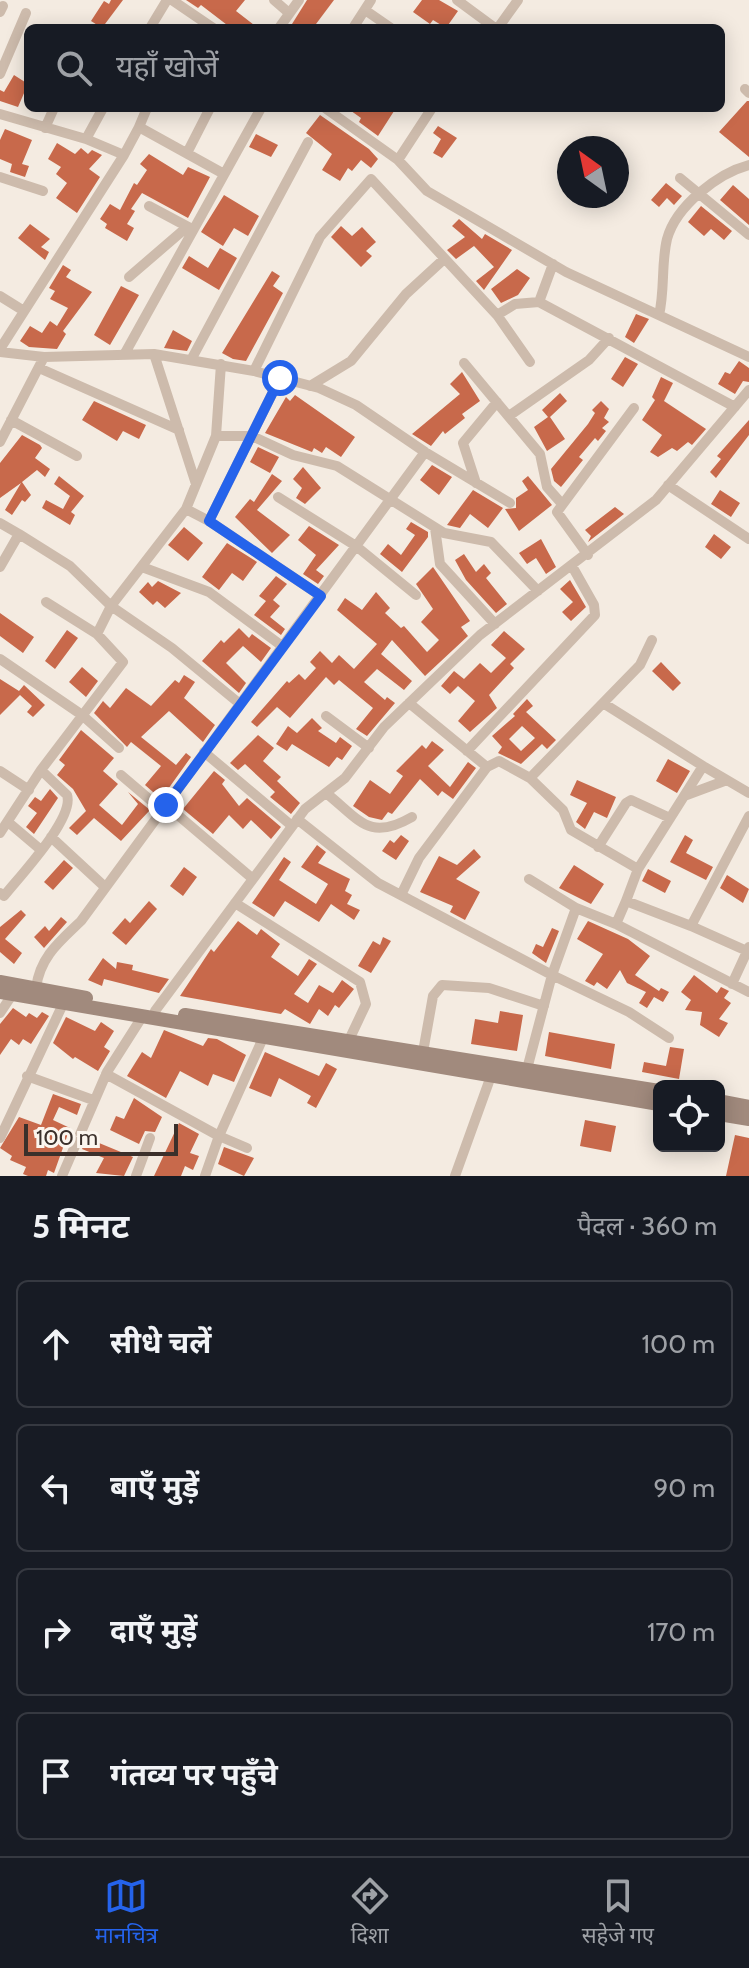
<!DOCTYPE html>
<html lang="hi">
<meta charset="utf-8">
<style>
:root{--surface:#171b24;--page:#20242c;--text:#f1f3f6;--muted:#9ea1a6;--line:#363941;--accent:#2563eb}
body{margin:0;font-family:Cabin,"Noto Sans Devanagari",sans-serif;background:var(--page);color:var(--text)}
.controls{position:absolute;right:24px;bottom:24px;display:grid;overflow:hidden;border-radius:12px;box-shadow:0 4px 20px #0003}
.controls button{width:72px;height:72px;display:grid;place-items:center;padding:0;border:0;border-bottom:2px solid var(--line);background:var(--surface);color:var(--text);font:40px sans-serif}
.compass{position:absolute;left:557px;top:136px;width:72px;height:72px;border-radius:50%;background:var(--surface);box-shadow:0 4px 20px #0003;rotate:327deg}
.scale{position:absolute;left:24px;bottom:20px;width:154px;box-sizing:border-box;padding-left:8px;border:4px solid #3b302b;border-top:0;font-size:22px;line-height:28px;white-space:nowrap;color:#3b302b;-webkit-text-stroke:6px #fbf5ee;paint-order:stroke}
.stop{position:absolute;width:24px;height:24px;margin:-18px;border:6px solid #2563eb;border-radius:50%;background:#fff}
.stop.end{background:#2563eb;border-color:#fff;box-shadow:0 2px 8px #0008}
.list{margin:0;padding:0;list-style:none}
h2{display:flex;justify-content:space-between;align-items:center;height:104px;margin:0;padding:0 32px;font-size:34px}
h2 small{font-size:26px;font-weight:400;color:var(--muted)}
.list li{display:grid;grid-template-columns:52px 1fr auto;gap:24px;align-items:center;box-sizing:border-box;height:128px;margin:0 16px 16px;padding:0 16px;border:2px solid var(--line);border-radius:12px}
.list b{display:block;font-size:30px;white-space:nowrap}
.list em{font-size:26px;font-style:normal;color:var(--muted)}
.icon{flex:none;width:44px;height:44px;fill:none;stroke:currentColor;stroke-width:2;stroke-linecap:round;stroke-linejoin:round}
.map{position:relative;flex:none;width:749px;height:1176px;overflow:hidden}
.search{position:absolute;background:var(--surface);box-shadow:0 4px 20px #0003;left:24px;right:24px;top:24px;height:88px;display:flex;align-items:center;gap:20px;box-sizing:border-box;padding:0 28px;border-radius:12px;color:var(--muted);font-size:30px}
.sheet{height:680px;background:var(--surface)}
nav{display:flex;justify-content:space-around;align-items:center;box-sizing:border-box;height:112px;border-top:2px solid var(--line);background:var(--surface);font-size:22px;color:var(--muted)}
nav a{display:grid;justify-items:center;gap:4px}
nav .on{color:var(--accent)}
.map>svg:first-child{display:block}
.building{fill:#c8694b;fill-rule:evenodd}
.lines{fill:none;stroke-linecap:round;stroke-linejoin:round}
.street{stroke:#cdbbac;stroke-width:10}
.secondary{stroke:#a18a7d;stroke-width:14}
.route{stroke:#2563eb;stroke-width:10}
</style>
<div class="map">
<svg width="749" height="1176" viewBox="0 0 749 1176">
<rect width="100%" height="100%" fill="#f4ebe1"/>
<!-- building -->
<path class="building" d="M111 0H123L102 28 91 21 104 1 109 4Z
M186 0H245L236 11 258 28H231L201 5 198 8Z
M307 0H334L313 28H298L292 24Z
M422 0H439L458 11 446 28 433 20 430 24 413 12Z
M14 75 28 84 18 107 0 101V90L4 92Z
M747 101H749V157L719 132Z
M347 108H396L378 136 359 122 361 118Z
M320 115 369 149 378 159 371 168 361 160 352 171 348 168 340 181 322 170 332 154 306 133Z
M438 126 457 138 442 158 433 153 441 139 433 133Z
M5 129 32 140 22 164 29 166 25 177 10 172 12 164 0 159V140Z
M256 134 278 145 271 157 249 147Z
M57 143 75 154 81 148 88 154 92 150 102 155 89 169 100 177 77 213 56 198 67 183 56 174 61 167 48 159Z
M149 154 183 175 188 167 210 177 188 218 142 193 131 209 135 211 127 224 134 228 127 241 105 228 107 224 100 219 110 204 120 210 134 183 137 185 147 170 140 164Z
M666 183 682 196 674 205 667 198 659 207 651 200Z
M733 185 749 199V225L720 200Z
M224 195 259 216 248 236 234 228 223 246 201 232Z
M701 206 732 231 724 240 711 229 704 236 688 222Z
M459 219 482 239 485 234 512 250 484 290 476 281 494 267 474 246 456 259 447 250 465 237 452 226Z
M30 224 50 239 41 247 49 252 45 260 18 238Z
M341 226 352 236 362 227 376 242 366 251 372 256 361 267 331 237Z
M220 248 237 258 219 290 182 268 189 256 208 268Z
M63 265 71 270 66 277 92 292 63 331 66 334 57 349 29 347 20 341 30 326 42 333 50 321 57 326 68 308 50 299 55 291 49 288Z
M517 269 530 278 518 295 501 303 491 289Z
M272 271 280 276 273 286 283 293 246 361 233 359 222 353Z
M121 286 139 295 110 345 94 335Z
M636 314 649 319 634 343 625 337Z
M173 330 192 341 187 351 164 348Z
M625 357 638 364 623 387 611 379Z
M739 361 749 368V382L743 381 735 394 718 384 725 372 730 374Z
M462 372 480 401 462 414 465 418 445 434 443 431 431 446 412 434 460 394 450 384Z
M661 377 673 383 664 401 706 429 692 445 688 442 677 451 672 448 658 457 650 452 662 435 642 420 655 400 652 397Z
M560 393 567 401 550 417 565 439 547 451 534 427 548 417 542 410Z
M295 395 355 437 341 457 326 447 322 453 314 448 312 452 265 433 286 397 290 401Z
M94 401 146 425 139 439 123 431 117 441 82 420Z
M601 401 609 409 604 418 609 422 602 428 606 431 598 441 595 438 579 457 583 460 561 487 554 481 551 469 588 424 595 413 592 410Z
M749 420V435L716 478 710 472 721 459 717 456Z
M22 435 40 445 42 448 35 458 50 469 45 477 37 470 22 482 31 495 25 502 22 500 12 515 5 510 21 483 0 498V463Z
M258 447 279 457 270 473 250 462Z
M432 465 452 477 439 495 420 480Z
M303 467 321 488 305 504 296 498 302 488 293 479Z
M272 474 282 481 257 510 290 535 272 553 235 517 250 499 254 502Z
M59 476 84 496 71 512 75 515 70 525 42 508 46 500 63 509 70 496 54 484Z
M528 476 552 505 519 531 505 509 516 508V498L528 490 522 481Z
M473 490 503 508 488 528 470 514 460 528 447 525Z
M720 490 740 503 731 517 711 504Z
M615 507 624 514 588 542 591 536 585 530Z
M411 522 428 532V537L402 572 380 554 388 544 401 555 415 535 406 529Z
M309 526 339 545 316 570 324 576 318 584 303 574 316 555 298 540Z
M184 527 203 543 188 561 168 545Z
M714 534 731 547 721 559 705 547Z
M541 539 556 567 546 574 536 558 527 564 519 553Z
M227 543 257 562 243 581 232 573 219 590 202 577Z
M464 554 476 572 484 564 491 573 486 578 507 604 496 613 466 580 455 560Z
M433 567 470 621 461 627 468 636 425 676 392 640 381 654 412 681 404 690 377 669 364 682 385 700 387 697 395 703 367 736 356 729 373 708 339 680 334 685 326 677 290 718 277 707 257 727 251 722 287 681 289 683 299 674 305 680 316 668 310 662 320 651 332 663 339 655 354 669 377 644 337 610 345 598 362 610 376 592 390 608 385 613 401 628 404 626 427 652 439 640 421 622 433 609 416 584Z
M276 576 287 584 273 600 280 606 270 617 285 629 281 635 254 615 266 601 259 596Z
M570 580 586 607 571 621 562 612 573 602 560 589Z
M158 581 181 593 165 608 157 601 153 605 139 592 148 582 152 587Z
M0 613 34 637 23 653 0 636Z
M239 628 249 638 252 634 271 648 261 662 243 646 226 663 246 683 239 693 202 661 221 640 224 643Z
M67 630 78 638 55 669 45 661Z
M504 631 525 649 510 664 514 668 489 695 497 708 470 732 458 721 475 701 458 686 450 694 441 686 454 671 464 679 480 663 491 673 506 658 491 645Z
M661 662 681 683 673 691 652 671Z
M82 667 98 681 86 697 69 682Z
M184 675 195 682 184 698 215 725 203 742 169 711 141 737 176 765 186 753 191 757 161 799 145 785 161 766 131 742 127 747 94 713 103 701 110 708 126 688 151 706 175 680 179 683Z
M0 679 19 691 24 685 45 705 33 717 27 712 32 706 20 695 0 715Z
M527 699 533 706 526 712 556 740 547 749 542 744 521 764 498 753 502 747 492 736 515 716 513 714ZM522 726 535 738 521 751 509 739Z
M312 718 322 728 318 731 336 743 340 737 352 746 342 760 337 757 329 767 292 744 287 751 276 744 288 726 297 733Z
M81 730 114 758 103 771 118 784 99 805 122 825 138 804 128 792 150 810 121 841 94 818 77 835 69 828 86 811 73 789 57 775 65 765 59 760Z
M258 735 274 748 263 761 281 777 277 781 300 803 291 814 270 797 275 792 245 764 238 770 230 763Z
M432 741 444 750 428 766 450 787 468 762 476 768 453 799 442 791 438 796 420 779 392 814 388 812 382 820 369 817 353 806 370 780 390 794 403 776 396 771 422 745 426 749Z
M668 759 690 771 677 793 656 781Z
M214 771 225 780 222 784 239 806 247 798 281 827 271 839 251 820 243 829 229 815 213 834 183 809Z
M577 780 616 797 607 818 594 812 585 829 576 822 587 803 570 795Z
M50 789 58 798 34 834 26 827 37 813 28 806 35 797 41 801Z
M401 835 409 841 396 860 382 851 390 840 394 843Z
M685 835 693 840 686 853 713 867 706 880 670 862Z
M317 845 326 852 318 863 350 879 345 891 352 895 347 904 360 910 354 920 331 904 319 922 285 901 274 917 252 903 284 857 291 862 279 880 316 904 328 884 301 867Z
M474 849 481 857 456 879 480 892 465 920 450 912 453 906 420 892 439 856 457 865Z
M64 860 73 868 53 890 44 882Z
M574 865 604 884 591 904 559 888Z
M184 867 197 877 183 896 170 886Z
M648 869 671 881 665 893 642 881Z
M727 875 749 889 743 903 720 888Z
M149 901 157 909 126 945 112 933 125 918 130 923Z
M21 910 26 915 5 939 22 953 14 964 0 952V927Z
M61 917 67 922 44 948 34 937 45 926 49 931Z
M238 921 257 935 261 929 280 944 271 957 298 976 309 959 317 964 294 994 308 1003 319 985 333 993 342 980 354 989 339 1008 335 1005 328 1016 319 1009 310 1024 285 1009 281 1014 180 996 211 949 214 952Z
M588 921 628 939 650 956 635 975 659 991 661 988 669 992 663 1002 654 997 647 1008 639 1003 646 992 627 983 620 970 607 989 597 982 594 986 585 981 603 954 577 939Z
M552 928 559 931 546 963 532 953 536 944 543 947Z
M383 937 391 941 371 973 358 966 373 941 380 945Z
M103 958 116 969 117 962 133 965 132 970 169 979 159 993 104 979 102 986 88 980Z
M694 975 717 993 721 987 729 991 724 998 731 1003 719 1019 728 1023 719 1037 700 1025 702 1012 685 1010 691 1000 681 992Z
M13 1008 26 1017 29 1013 37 1018 42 1012 49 1016 31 1044 23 1039 19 1045 11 1039 0 1055V1024Z
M500 1011 523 1015 517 1051 471 1044 475 1019 498 1023Z
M66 1017 95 1031 101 1022 114 1031 104 1047 110 1051 98 1071 75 1057 73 1059 53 1043Z
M164 1030 203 1046 208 1038 217 1039 246 1055 234 1082 213 1074 208 1086 180 1071 166 1098 127 1076 142 1052 151 1058Z
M549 1032 615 1044 611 1069 545 1056Z
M670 1047 684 1049 679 1079 642 1072 644 1062 666 1066Z
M265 1052 319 1076 326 1063 337 1069 316 1108 307 1103 311 1096 279 1078 271 1097 249 1088Z
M53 1094 81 1104 77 1115 59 1107 53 1120 70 1128 54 1173 48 1170 46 1176H28L23 1174 26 1167 10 1160 12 1156 0 1148 19 1117 41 1125Z
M134 1098 162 1117 155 1132 145 1131 139 1144 110 1130 116 1116 124 1119Z
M585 1120 616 1126 611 1152 580 1146Z
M179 1123 199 1134 190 1153 199 1156 193 1170 185 1166 181 1176H154Z
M735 1135 749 1138V1176H726Z
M87 1138 133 1157 124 1176 96 1173 104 1158 82 1149Z
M224 1147 254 1158 244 1176 218 1164Z"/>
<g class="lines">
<!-- street -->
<path class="street" d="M172 0 213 28
M274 0 289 13
M457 0 495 28
M365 10 391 28
M0 12 3 6
M150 28 167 0
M279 28 299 0
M353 28 371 0
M498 28 518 0
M0 74 26 13
M745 89 749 93
M147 108 139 127 224 174
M325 108 398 160 427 191 566 272 749 357
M0 114 86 139 103 108
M45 128 54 108
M187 153 210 108
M124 155 139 127
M398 160 432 108
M0 177 43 191
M680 178 749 235
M149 206 192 229
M553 264 539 302 735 407
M129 277 187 227
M0 296 24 311
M497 315 530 362
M659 315C665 290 661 264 667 239 676 206 718 173 749 165
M0 349 124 155 86 139
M0 352 44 357
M154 354 196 484
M124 355 261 108
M191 360 308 142
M464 363 540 454 547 487 562 504
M39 368 179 430
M254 371 320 237 371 179 497 315 515 304 539 302
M280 378 209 521 321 596
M310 386 351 361 406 294 443 260
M509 416 589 360 609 338
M11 420 77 456
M216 436H252L293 455 337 466 444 533 491 542 538 591
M0 442 44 357 154 354 254 371 319 388 356 405 425 452
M476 483 463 443 497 402
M668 485 749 539
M278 497 356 546 416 595
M186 509 216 436 221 364
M209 521 186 509 111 606 172 648 240 704
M0 523 19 534
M435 528 440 564 495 624
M588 555 557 512 634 408
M0 567 19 534 70 566 111 606 97 634
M142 567 209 592 282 646
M0 659 82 715 119 748
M603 703 640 665 652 640
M326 716 369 748
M467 751 595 615 594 605 572 566
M204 752 292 826
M487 767 499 761 530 778 603 703 703 766
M0 771 29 790
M121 775 162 810
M530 778 563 810 571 830 638 869
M326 793C360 820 369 842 412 817
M684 796 727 780
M166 805 253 879
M297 819 378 883 552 975 527 1069
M8 822 41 850
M0 833 41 770 123 662 97 634 46 602
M51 837 105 887
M598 847 626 803 631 800 670 818
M529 879 576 908
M0 893 4 896C19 877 75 818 67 795L41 770
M401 895 419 858 487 767 409 703
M626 901 638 869 703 766 749 793
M235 903 360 982 366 1004 349 1040
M616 924 749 992
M691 926 747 951
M732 984 749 947
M36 988C40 957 59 942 81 921L425 452 510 503
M155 1011 305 809 345 778 384 727 480 635 656 500 749 390
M0 1013 12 995
M669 1038 629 1012 552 975 576 908 616 924 626 901 691 926 749 816
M423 1052 433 996 442 985 489 988 544 1006
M106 1074 219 1136 263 1038
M27 1076 93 1100
M0 1138 63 1004
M62 1176 107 1072 142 1017
M136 1176 150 1138
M205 1176 219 1136 247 1148
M455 1176 491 1076"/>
<!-- secondary -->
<path class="secondary" d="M0 982 86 998
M0 992 659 1104
M185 1015 659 1091
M719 1101 749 1107
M719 1114 749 1119"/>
</g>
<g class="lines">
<!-- route -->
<path class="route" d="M166 805 321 596 209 521 280 378"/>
</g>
</svg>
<div class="controls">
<button><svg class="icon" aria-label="locate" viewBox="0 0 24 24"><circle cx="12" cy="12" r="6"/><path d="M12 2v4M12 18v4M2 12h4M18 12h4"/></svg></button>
</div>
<svg class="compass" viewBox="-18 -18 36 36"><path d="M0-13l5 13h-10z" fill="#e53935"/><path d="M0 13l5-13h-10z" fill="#9ea1a6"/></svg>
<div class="scale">100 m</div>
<div class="stop" style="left:280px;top:378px"></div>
<div class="stop end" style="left:166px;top:805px"></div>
<div class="search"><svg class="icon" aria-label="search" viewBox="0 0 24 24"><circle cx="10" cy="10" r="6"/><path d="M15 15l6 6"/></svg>यहाँ खोजें</div>
</div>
<section class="sheet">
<h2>5 मिनट<small>पैदल · 360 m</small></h2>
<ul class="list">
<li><svg class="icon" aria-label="ahead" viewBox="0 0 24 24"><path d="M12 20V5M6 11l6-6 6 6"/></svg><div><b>सीधे चलें</b></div><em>100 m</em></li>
<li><svg class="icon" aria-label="left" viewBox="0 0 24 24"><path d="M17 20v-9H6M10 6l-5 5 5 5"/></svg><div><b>बाएँ मुड़ें</b></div><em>90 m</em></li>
<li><svg class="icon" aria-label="right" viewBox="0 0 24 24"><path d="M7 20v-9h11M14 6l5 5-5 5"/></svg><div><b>दाएँ मुड़ें</b></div><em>170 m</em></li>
<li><svg class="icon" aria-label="arrive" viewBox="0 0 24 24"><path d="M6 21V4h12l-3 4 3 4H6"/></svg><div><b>गंतव्य पर पहुँचे</b></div></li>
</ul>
</section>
<nav>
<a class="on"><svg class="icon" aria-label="map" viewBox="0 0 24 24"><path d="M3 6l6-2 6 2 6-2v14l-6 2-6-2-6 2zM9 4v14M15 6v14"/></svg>मानचित्र</a>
<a><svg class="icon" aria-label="directions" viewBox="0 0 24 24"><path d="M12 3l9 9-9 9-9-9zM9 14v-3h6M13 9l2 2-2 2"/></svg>दिशा</a>
<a><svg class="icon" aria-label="saved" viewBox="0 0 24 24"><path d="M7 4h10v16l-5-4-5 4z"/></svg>सहेजे गए</a>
</nav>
